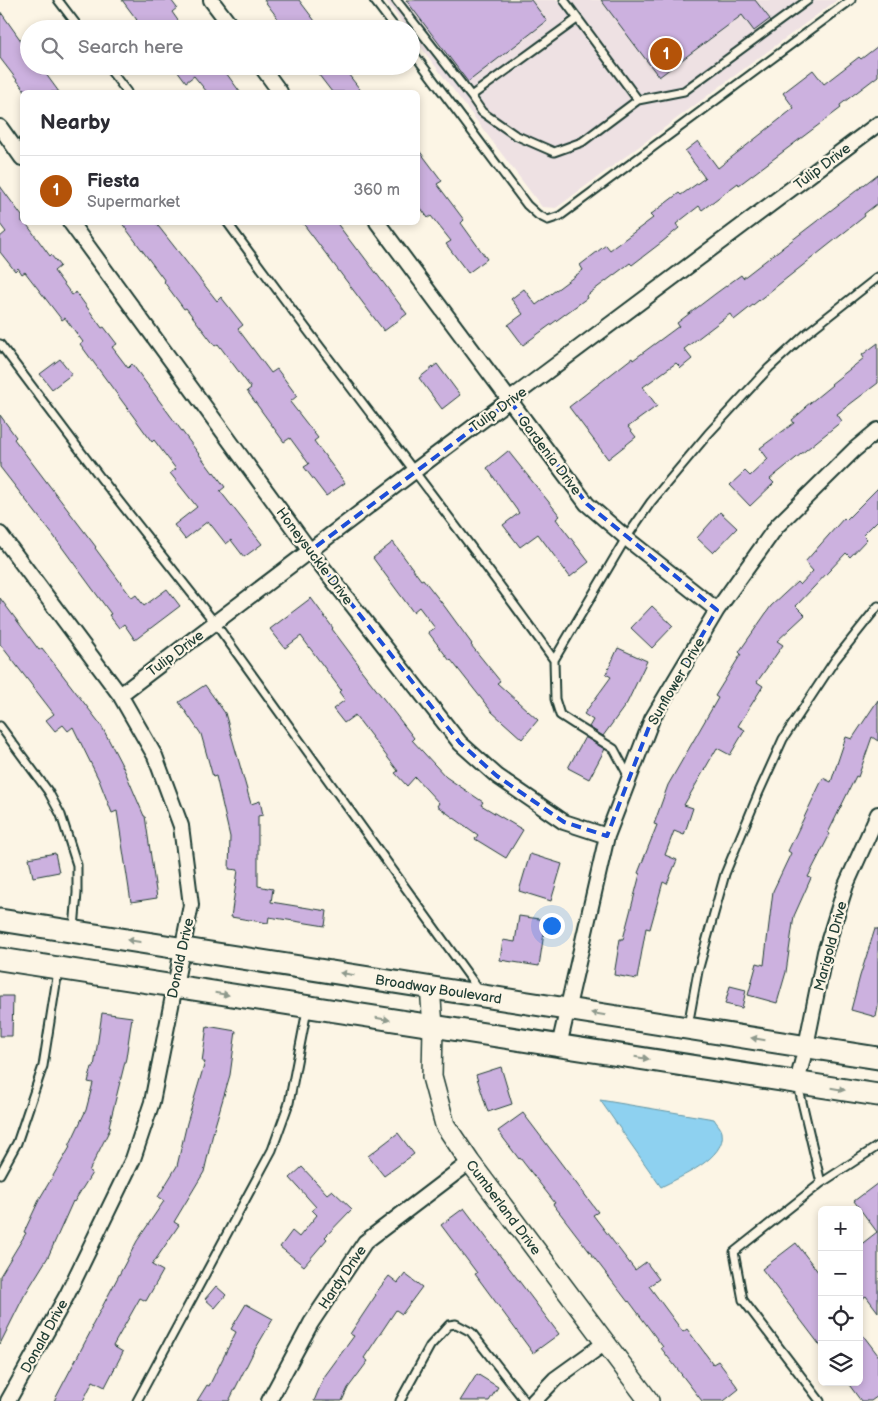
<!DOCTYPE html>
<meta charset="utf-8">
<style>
:root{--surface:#fff;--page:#f2f2f3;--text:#2b2b33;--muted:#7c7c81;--line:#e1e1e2;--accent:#b45309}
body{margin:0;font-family:"Balsamiq Sans",sans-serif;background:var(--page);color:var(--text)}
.controls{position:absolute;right:15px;bottom:15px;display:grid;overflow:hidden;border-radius:8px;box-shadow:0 2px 8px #0003}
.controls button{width:45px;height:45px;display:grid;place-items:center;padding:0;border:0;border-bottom:1px solid var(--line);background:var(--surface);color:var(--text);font:25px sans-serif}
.you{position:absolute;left:551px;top:925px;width:18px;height:18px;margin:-12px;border:4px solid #fff;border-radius:50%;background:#1a73e8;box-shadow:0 0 0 8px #1a73e833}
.badge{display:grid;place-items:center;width:32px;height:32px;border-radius:50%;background:var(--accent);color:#fff;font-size:16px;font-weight:700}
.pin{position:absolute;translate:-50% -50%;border:2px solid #fff;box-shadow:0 1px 5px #0006}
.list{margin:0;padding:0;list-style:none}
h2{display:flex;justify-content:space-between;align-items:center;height:65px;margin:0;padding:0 20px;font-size:21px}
h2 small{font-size:16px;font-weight:400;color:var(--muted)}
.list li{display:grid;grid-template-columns:32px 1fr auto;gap:15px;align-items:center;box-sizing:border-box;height:70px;padding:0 20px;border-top:1px solid var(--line)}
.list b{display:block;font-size:19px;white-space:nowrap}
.list p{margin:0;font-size:16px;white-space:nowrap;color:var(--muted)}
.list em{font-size:16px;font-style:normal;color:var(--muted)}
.icon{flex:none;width:28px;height:28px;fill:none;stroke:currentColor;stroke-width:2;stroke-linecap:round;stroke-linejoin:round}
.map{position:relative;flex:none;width:878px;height:1401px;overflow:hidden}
.search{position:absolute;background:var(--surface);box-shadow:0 2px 8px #0003;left:20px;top:20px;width:400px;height:55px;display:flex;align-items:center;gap:12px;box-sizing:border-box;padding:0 18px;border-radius:28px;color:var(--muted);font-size:19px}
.panel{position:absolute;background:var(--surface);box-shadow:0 2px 8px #0003;left:20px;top:90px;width:400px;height:135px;border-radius:8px}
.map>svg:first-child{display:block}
.built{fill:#eee1e3}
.water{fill:#8ed1f0;stroke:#6296a5}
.building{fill:#ccb1df;stroke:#1f3d34}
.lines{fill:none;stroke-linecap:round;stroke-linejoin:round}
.lane-casing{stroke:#1f3d34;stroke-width:11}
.street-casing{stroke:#1f3d34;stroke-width:18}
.secondary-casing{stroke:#1f3d34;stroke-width:22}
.primary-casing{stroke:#1f3d34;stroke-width:25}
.lane{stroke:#fcf5e5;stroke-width:7}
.street{stroke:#fcf5e5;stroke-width:14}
.secondary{stroke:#fcf5e5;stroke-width:19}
.primary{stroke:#fcf5e5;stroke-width:21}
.oneway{fill:#8e998c}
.marked{fill:none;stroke:#1d4ed8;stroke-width:4;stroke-dasharray:10 6;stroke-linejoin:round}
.labels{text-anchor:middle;stroke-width:4.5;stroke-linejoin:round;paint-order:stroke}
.street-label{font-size:14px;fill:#1f3d34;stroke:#fcf5e5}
</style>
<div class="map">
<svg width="878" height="1401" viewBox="0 0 878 1401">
<rect width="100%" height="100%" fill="#fcf5e5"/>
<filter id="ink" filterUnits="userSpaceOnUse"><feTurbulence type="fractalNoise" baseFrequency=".02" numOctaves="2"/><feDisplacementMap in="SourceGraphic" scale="10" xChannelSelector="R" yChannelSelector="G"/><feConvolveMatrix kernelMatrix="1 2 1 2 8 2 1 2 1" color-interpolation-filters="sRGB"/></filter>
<g filter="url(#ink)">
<!-- built -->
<path class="built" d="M385 0H837L556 208 542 207 411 34V29H407Z"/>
<!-- water -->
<path class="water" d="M600 1100 714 1119C716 1123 721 1127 722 1132 727 1158 680 1177 661 1187Z"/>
<!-- building -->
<path class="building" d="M122 0H171L177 8 172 12 184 29H125L137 20Z
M264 0H299L321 29H286Z
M406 0H531L547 21 468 82Z
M601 0H755L770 19 754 31 742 15 659 77Z
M0 11 29 52V66H40L59 92H26L0 58Z
M878 46V76L840 105 841 108 739 185 738 183 702 210 699 206 676 224 679 228 662 242 632 265 630 263 586 296 587 298 523 345 508 325 523 314 511 299 524 289 536 305 583 270 580 265 606 245 610 250 653 218 650 215 679 193 681 195 705 178 685 151 698 141 718 168 794 108 783 93 813 70 824 84 859 57 861 59Z
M174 66H221L240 92H207L194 76 186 82Z
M312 66H342L362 92H332Z
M418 149 442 181 437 184 464 220 461 223 487 259 468 273 446 244 451 241 431 216 428 218 418 204Z
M878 174V203L864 214 865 216 734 320 730 314 684 349 692 359 681 368 676 363 643 387 657 406 628 427 636 437 608 459 569 407 632 358 633 360 679 326 677 323 715 294 741 275 743 278Z
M0 186 22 216V222H25L50 256 51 255 60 266 54 271 72 295 76 292 102 328 104 327 117 344 112 347 128 368 132 364 213 473 214 472 225 487 220 491 262 544 244 557 231 540 226 544 208 521 185 539 174 525 197 507 170 473 176 469 154 440 152 442 136 420 80 344 83 342 65 318 62 320 25 272 22 274 18 268 15 271 0 252V237L6 232 0 224Z
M121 222H155L217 301 221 297 243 325 238 329 271 373 277 369 297 396 290 402 318 438 314 441 345 483 326 496 304 467 309 464 290 438 284 442 247 391 251 388 218 344 215 346 186 308 184 309 164 282 165 281Z
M302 222H336L357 250 358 249 407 314 384 331Z
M878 343V383L837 414 842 421 770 479 774 483 750 506 730 485 745 471 750 476 768 459 760 448 794 423 792 420 806 408 805 407 832 385 831 384 864 358 862 355Z
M60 359 72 374 52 389 40 374Z
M437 364 460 395 442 409 419 378Z
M0 415 16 437 14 439 96 547 95 548 132 598 136 595 144 606 167 589 180 606 135 640 124 624 119 628 109 615 111 614 53 535 0 467Z
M508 451 560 516 556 519 589 562 570 577 538 534 520 547 503 525 519 513 487 468Z
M878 488V520L863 535 867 539 850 557 846 553 796 606 805 615 777 641 783 645 757 682 763 686 738 726 745 730 730 755 717 748 684 805 693 808 684 835 674 831 665 855 677 860 667 884 663 882 650 929 646 928 637 979 614 975 620 939H623L640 874 638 873 657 825 654 824 668 785 718 698 715 696 741 654 739 652 771 606 797 582 800 585 813 571 805 562 844 518 846 520Z
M720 512 737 528 713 553 697 538Z
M393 542 421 580 423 579 445 607 472 644 471 645 500 681 497 683 538 720 522 739 492 712 451 660 450 661 428 632 435 628 419 607 413 612 373 558Z
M0 598 39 650 42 648 101 725 124 769 144 816H145L157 898 131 902 117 811 112 813 99 780 73 727 68 731 63 725 55 731 46 720 54 714 0 644Z
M311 598 333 628 332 629 359 665 358 666 414 738 412 740 446 777 483 802 481 805 523 830 506 858 475 839 478 835 437 806 439 803 415 777 407 786 395 773 398 771 355 715 344 723 333 709 345 700 339 692 341 690 301 636 285 648 270 629Z
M652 606 673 626 652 648 631 628Z
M618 648 647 661 627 703 603 736 589 727 593 720 584 714 611 677 606 674Z
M205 685 225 713 251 804 260 801 263 815 258 816V886L273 889 271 902 327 911 325 926 269 917 268 923 231 917 238 870 229 869 230 837 216 776 213 777 201 734 179 702Z
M878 700V741L872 737 858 777 856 776 828 833 830 834 808 877 811 878 794 916 786 972 777 1003 748 995 757 963 764 965 773 891 791 853 788 851 823 778 831 782 846 737 852 739Z
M585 737 605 749 589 779 568 768Z
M55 853 59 872 33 877 29 858Z
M530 854 562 864 551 901 519 891Z
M519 916 546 920 539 966 500 960 503 940 515 942Z
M875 929H878V1007L876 1017 851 1010 860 976Z
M730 986 746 990 742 1008 725 1004Z
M0 996H13L12 1036H0Z
M102 1013 132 1017 126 1058 109 1126 111 1127 89 1171 92 1173 74 1202 73 1201 48 1257 24 1296 0 1344V1276L26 1233 24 1232 40 1198 70 1147 69 1146 86 1110 93 1083 88 1082 92 1067H94Z
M207 1026 236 1031 230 1075 214 1129 204 1172 174 1222 179 1225 152 1265 163 1271 146 1301 140 1298 113 1346 123 1352 105 1387 93 1381 83 1401H54L93 1327 92 1326 137 1241 164 1201 158 1197 177 1166 187 1123 205 1062H202Z
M501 1067 512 1104 488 1112 476 1075Z
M523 1113 598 1212 593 1215 635 1270 646 1262 659 1279 649 1286 683 1332 687 1329 713 1364 718 1361 739 1389 724 1401H702L661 1348 663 1347 629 1301 628 1302 553 1204 555 1203 520 1158 519 1159 498 1131Z
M398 1133 414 1154 384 1176 368 1156Z
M302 1167 327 1194 332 1190 352 1209 325 1237 327 1239 304 1266 280 1247 292 1231 299 1237 317 1215 312 1210 316 1207 290 1178Z
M878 1183V1312L866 1296 859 1301V1246L877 1232 854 1201Z
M464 1208 559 1334 533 1353 475 1274 477 1273 441 1225Z
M796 1243 822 1277V1348L762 1269Z
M405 1274 422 1287 402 1314 396 1310 364 1358 368 1361 348 1388 342 1401H314L324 1377 354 1336 350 1334 376 1295 375 1294 389 1276 398 1283Z
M216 1286 226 1295 215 1308 205 1299Z
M246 1304 273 1319 253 1353 229 1401H197L207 1385 209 1386 236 1332 231 1329Z
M859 1330 878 1355V1396L871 1401H861L847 1382H859Z
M477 1374 498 1387 489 1401H460Z"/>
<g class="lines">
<!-- lane casing -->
<g class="lane-casing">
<path id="lane" d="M58 0 80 29
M374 0 396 29
M396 0 471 96
M564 0 638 100 684 91 808 0
M577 19 471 96 482 112 515 135 554 152 582 142 638 100
M411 50 527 205 538 215 548 220 560 216 851 0
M107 66 127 92
M227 222C334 369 448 511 554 660L626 538 651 502 708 434 769 368 807 333 878 277
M0 344 100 477 215 623 479 990
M554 660 555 699 560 715 574 724 614 749 629 777
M0 726 48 791 61 815 77 865V893L74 929
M688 1026 698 971 725 874 759 792 783 739 835 660 878 606
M798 1085 821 1183 734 1252 743 1300 820 1401
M0 1174 17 1143 43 1066 58 971
M821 1183 878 1146
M137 1401 272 1150 289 1103 307 1010
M400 1401 430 1346 449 1325 456 1324 471 1332 525 1401"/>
</g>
<!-- street casing -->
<g class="street-casing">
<path id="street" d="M211 0 233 29
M261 66 280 92
M0 127 22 158
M70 222 310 551 460 743 497 776 564 822 607 836
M377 222 587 504 631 542 717 610
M0 534 120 695 155 756 181 826 191 905 152 1102 133 1159 67 1295 8 1401
M120 695 433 457 878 124
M559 1046 607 836 652 719 717 610 777 526 854 450 878 430
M797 1083 806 1046 825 952 846 885 878 814
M269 1401 311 1323 365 1242 470 1162
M534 1401 555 1379 605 1343"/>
</g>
<!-- secondary casing -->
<g class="secondary-casing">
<g id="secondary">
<path id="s1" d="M430 987 433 1026 432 1077 445 1125 470 1162 649 1401"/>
</g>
</g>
<!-- primary casing -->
<g class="primary-casing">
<g id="primary">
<path id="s2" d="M0 920 878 1058"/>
<path d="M0 959 878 1095"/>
</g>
</g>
<!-- lane -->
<use href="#lane" class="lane"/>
<!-- street -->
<use href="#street" class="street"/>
<!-- secondary -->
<use href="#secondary" class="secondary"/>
<!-- primary -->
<use href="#primary" class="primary"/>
</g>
<!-- one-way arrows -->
<defs><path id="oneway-solid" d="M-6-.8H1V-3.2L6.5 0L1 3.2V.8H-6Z" transform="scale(1.25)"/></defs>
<g class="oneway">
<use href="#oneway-solid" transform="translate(134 941) rotate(-171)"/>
<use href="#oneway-solid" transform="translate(347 974) rotate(-171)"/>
<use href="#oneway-solid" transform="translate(222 994) rotate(9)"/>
<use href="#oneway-solid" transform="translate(598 1014) rotate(-171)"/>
<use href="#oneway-solid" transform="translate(383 1019) rotate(9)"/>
<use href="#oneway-solid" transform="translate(758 1039) rotate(-171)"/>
<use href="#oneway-solid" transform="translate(642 1058) rotate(9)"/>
<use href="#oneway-solid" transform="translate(838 1089) rotate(9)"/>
</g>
</g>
<!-- marked area -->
<path class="marked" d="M510 401 587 504 717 610 652 719 607 836 564 822 497 776 460 743 310 551Z"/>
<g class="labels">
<!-- street labels -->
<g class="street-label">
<text transform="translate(822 166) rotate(-37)" y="5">Tulip Drive</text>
<text transform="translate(498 409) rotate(-36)" y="5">Tulip Drive</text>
<text transform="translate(550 455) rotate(53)" y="5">Gardenia Drive</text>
<text transform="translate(315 556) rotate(53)" y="5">Honeysuckle Drive</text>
<text transform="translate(175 653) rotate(-37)" y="5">Tulip Drive</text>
<text transform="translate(676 681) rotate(-60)" y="5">Sunflower Drive</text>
<text transform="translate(830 946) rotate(-75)" y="5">Marigold Drive</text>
<text transform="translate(180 958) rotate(-78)" y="5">Donald Drive</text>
<text dy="5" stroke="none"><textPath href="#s2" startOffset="444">Broadway Boulevard</textPath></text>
<text dy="5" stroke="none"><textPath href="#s1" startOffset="241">Cumberland Drive</textPath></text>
<text transform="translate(342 1277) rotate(-56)" y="5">Hardy Drive</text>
<text transform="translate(44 1336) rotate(-61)" y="5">Donald Drive</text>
</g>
</g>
</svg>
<div class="controls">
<button>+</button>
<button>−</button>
<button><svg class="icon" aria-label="locate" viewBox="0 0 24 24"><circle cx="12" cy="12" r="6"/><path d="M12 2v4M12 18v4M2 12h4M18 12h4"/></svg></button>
<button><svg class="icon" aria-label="layers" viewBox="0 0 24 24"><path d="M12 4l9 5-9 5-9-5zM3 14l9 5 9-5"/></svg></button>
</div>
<div class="you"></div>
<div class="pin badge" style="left:666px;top:54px">1</div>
<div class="search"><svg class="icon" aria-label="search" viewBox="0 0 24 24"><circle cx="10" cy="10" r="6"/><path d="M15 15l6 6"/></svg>Search here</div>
<section class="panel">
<h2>Nearby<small></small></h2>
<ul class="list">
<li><span class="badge">1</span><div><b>Fiesta</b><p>Supermarket</p></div><em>360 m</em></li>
</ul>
</section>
</div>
